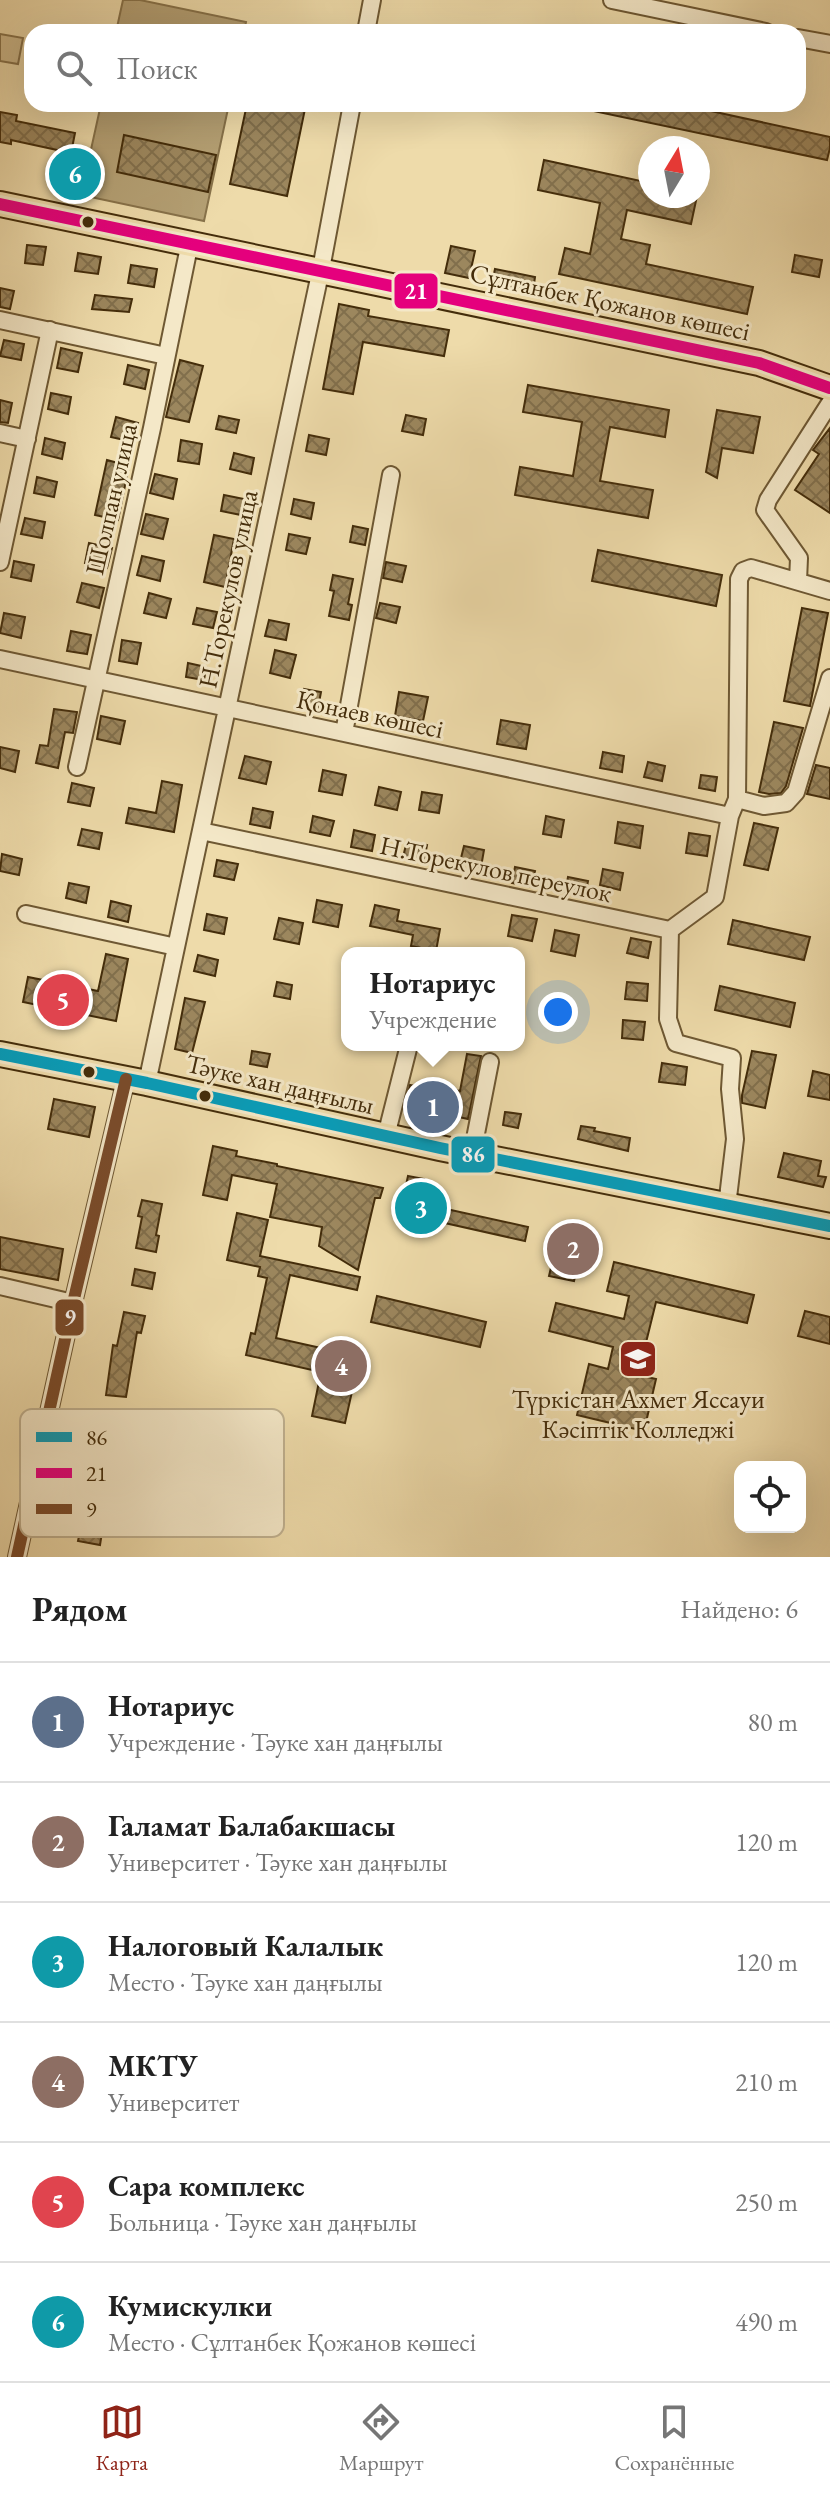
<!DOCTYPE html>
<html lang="ru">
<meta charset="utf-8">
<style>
:root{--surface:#fff;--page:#f6f6f6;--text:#222;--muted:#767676;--line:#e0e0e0;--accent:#8f2418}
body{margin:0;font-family:"EB Garamond",serif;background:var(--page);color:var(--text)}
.controls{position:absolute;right:24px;bottom:24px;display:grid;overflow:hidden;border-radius:16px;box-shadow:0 8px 32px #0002}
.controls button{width:72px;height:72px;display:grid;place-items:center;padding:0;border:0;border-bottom:2px solid var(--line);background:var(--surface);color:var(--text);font:40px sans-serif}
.compass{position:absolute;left:638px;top:136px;width:72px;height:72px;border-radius:50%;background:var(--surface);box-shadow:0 8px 32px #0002;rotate:10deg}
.you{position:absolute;left:558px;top:1012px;width:28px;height:28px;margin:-20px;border:6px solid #fff;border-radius:50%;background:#1a73e8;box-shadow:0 0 0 12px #1a73e833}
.badge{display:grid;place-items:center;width:52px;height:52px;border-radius:50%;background:var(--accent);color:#fff;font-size:26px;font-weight:700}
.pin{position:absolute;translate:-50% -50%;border:4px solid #fff;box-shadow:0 2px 8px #0006}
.popup{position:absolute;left:341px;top:947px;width:184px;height:104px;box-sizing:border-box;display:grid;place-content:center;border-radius:16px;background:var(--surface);filter:drop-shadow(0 2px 6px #0005);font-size:26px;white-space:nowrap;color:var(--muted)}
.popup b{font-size:30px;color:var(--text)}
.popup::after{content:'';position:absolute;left:50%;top:100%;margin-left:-16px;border:16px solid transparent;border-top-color:var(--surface)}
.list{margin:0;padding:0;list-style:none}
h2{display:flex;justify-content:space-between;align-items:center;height:104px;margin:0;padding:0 32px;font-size:34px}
h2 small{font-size:26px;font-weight:400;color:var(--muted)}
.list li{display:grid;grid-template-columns:52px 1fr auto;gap:24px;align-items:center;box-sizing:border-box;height:120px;padding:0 32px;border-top:2px solid var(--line)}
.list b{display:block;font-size:30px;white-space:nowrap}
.list p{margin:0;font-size:26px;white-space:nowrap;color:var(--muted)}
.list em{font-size:26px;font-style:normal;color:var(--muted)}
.icon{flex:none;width:44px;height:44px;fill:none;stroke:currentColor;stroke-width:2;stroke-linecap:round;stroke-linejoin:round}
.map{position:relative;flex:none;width:830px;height:1557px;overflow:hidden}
.search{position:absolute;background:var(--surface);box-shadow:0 8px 32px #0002;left:24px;right:24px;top:24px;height:88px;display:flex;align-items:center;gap:20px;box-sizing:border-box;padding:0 28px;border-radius:24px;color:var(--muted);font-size:30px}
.sheet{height:824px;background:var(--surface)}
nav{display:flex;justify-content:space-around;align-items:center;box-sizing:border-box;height:112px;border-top:2px solid var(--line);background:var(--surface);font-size:22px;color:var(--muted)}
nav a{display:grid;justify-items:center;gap:4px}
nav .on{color:var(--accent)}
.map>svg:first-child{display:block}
.pitch{fill:#d1bd8f;stroke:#8a754d;stroke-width:2}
.water{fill:#b4a074;stroke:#87724a;stroke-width:2}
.building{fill:url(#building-cross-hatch);stroke:#442d0b;stroke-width:2}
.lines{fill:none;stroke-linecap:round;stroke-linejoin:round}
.minor-casing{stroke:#6e5833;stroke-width:20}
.primary-casing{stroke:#442d0b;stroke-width:28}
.minor{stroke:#f4e8c8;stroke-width:16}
.primary{stroke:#eedbaa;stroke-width:24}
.bus-1-casing{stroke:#f4e8c8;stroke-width:18}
.bus-2-casing{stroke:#f4e8c8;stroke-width:18}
.bus-3-casing{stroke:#f4e8c8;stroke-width:18}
.bus-1{stroke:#079dba;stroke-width:12}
.bus-2{stroke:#e5007d;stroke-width:12}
.bus-3{stroke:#7a4b2a;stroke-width:12}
.bus-dot{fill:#442d0b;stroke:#f4e8c8;stroke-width:3}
.labels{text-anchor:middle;stroke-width:6;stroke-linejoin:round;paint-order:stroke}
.street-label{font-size:26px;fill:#442d0b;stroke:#f4e8c8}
.poi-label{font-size:26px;fill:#442d0b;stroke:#f4e8c8}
.key{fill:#f4e8c8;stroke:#bfb08f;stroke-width:2}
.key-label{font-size:22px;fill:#442d0b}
.line-badge{stroke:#f4e8c8;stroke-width:3}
.badge-label{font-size:22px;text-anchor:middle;font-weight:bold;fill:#fff}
</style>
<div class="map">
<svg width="830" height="1557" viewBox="0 0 830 1557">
<defs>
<pattern id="building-cross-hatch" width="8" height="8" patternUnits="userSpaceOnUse" patternTransform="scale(2)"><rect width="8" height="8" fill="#9c875e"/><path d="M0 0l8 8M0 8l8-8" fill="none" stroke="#816f4c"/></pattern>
</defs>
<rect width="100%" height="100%" fill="#eedbaa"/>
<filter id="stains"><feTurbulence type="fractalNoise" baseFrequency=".0025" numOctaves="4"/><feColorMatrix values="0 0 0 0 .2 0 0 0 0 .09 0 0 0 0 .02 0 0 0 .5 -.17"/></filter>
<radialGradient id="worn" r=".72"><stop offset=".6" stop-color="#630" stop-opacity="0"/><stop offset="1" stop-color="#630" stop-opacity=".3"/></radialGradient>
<!-- pitch -->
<path class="pitch" d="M0 34 23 38 18 64 0 61Z"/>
<!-- water -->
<path class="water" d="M123 0H140L246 22 244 32H116Z
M101 104H229L204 221 81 195Z"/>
<!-- building -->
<path class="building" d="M247 104H306L287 196 230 184Z
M585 104H689L697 106V108L830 137V148L827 160 584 109Z
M0 112 17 115 16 121 75 133 71 153 11 140V144L0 142Z
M124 135 216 155 208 192 117 172Z
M71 153 87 156 79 194 63 191Z
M544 160 650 183V196H697L691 224 627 210 621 239 650 245 646 264 753 287 747 314 559 274 565 248 590 254 600 203 538 190Z
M27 245 46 247 43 265 25 263Z
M451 246 475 251 469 278 445 273Z
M78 253 101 257 98 274 75 271Z
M795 255 822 260 819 277 792 272Z
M131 265 157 269 154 287 128 283Z
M495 269 535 277 533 291 492 283Z
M0 288 14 291 10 309 0 307Z
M95 295 132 299 129 312 92 309Z
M339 304 369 310 368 316 449 330 444 356 363 342 353 394 323 389Z
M4 340 24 344 21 360 0 356Z
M61 348 82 353 78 372 57 368Z
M180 360 203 366 189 422 166 417Z
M128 365 149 370 145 389 124 384Z
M528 385 669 410 665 437 610 427 600 481 653 490 648 518 515 495 520 467 573 476 582 422 523 412Z
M51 393 71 397 68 414 48 409Z
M0 400 12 403 8 423 0 422Z
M717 410 760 417 753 453 722 448 717 478 706 472Z
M406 415 426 419 423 435 402 431Z
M219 416 239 420 236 433 216 429Z
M116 417 138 423 133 442 111 437Z
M830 428V513L795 490 819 454 813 450Z
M309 435 329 439 326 455 306 451Z
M45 438 65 443 62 459 42 454Z
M181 440 202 444 199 464 178 461Z
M234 453 254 458 251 474 230 469Z
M107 460 129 466 118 520 95 515Z
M155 474 177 479 173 499 150 493Z
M37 477 57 482 54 497 34 493Z
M224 495 244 499 241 515 221 511Z
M294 499 314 503 311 519 291 514Z
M146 514 168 519 163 539 141 534Z
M25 518 45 522 42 538 21 534Z
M353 526 368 529 365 545 350 542Z
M289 534 310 538 306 554 286 550Z
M214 535 234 539 225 587 204 582Z
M89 543 112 548 107 568 85 563Z
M598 550 722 575 716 606 592 581Z
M142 556 164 561 160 581 137 575Z
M14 561 34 565 31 581 11 577Z
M386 562 406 566 402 582 383 578Z
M333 575 353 579 348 604 352 605 349 620 329 616 334 591 330 590Z
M82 583 104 588 99 608 77 602Z
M149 593 171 599 166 618 144 613Z
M380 603 400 607 396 623 376 618Z
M197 608 217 612 213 628 193 624Z
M802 608 828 613 810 706 784 701Z
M4 613 25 617 21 638 0 633Z
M269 620 289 624 286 640 265 636Z
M71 631 91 635 87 654 67 651Z
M122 640 141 643 137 664 119 661Z
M275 650 296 655 290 678 270 673Z
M188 663 206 667 204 680 186 677Z
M304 689 321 692 318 708 301 704Z
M399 692 428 697 423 721 395 716Z
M54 709 77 712 73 733 65 732 58 768 36 763 40 745 48 746Z
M101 716 125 721 120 744 97 739Z
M501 720 530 725 526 749 497 744Z
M774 722 803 728 786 786 781 793 769 794 759 792Z
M0 747 19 751 15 772 0 768Z
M603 752 624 756 622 772 600 768Z
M245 756 271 762 266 784 239 778Z
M648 762 665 766 662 781 644 777Z
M816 765 830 768V799L807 794Z
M323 770 346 775 342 795 319 791Z
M701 775 717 777 715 791 699 788Z
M162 781 182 785 174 832 126 823 129 808 156 813Z
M72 783 94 788 90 806 68 802Z
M379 787 401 792 397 810 375 805Z
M422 792 442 795 439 813 419 810Z
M253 808 273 812 270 828 250 824Z
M313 816 334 821 330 836 310 832Z
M546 816 564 820 561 837 543 834Z
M618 822 643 826 640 848 615 843Z
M754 823 778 828 768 870 744 865Z
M82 829 102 833 99 849 78 845Z
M354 830 375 835 372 851 351 847Z
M689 833 710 836 707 856 686 853Z
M407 841 427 845 424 861 403 857Z
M464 846 484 850 481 867 460 862Z
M2 854 22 859 19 875 0 871Z
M217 860 238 864 234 880 214 876Z
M515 867 535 871 532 887 512 883Z
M603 869 623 873 620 890 600 885Z
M568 877 588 881 585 897 565 893Z
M69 883 89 887 86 903 66 898Z
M317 900 342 905 338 927 313 922Z
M111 901 131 906 128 922 108 917Z
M375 905 399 910 397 921 440 929 436 951 411 946 413 935 370 926Z
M207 914 227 918 224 934 204 930Z
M512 915 537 919 532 941 508 936Z
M279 918 303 923 299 944 274 939Z
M733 920 810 937 804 960 728 944Z
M555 930 579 935 575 956 551 951Z
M631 938 651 942 648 958 627 953Z
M106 954 128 959 116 1021 23 1002 28 977 98 991Z
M198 955 218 960 215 976 194 971Z
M277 982 292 985 290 999 274 996Z
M627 982 648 984 647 1001 625 999Z
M720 986 795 1003 790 1027 715 1010Z
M185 998 205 1002 192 1053 175 1049Z
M623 1020 645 1022 643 1040 622 1038Z
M252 1051 270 1054 267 1067 250 1064Z
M752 1051 776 1055 765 1108 742 1103V1095Z
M467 1054 481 1056 468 1119 440 1113V1109L406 1102 410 1085 443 1092 444 1088 460 1091Z
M662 1063 687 1067 685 1085 659 1082Z
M813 1071 830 1075V1100L808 1096Z
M54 1099 95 1107 89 1137 48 1129Z
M505 1112 521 1114 518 1128 503 1125Z
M581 1126 595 1128 594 1131 630 1138 628 1151 578 1139Z
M213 1146 237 1151 236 1156 277 1164V1166L383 1188 380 1198H375L358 1270 319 1246 322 1227 270 1217 277 1184 232 1175 227 1200 203 1195Z
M784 1153 821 1161 818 1176 826 1177 823 1187 778 1177Z
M408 1176 424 1179 419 1203 528 1227 525 1241 400 1213Z
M142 1200 162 1204 156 1235 159 1236 156 1252 136 1248 142 1217 138 1216Z
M237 1213 268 1220 260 1256 360 1277 357 1290 290 1275 276 1338 366 1358 361 1380 355 1378 345 1423 312 1416 321 1372 246 1355 251 1333 255 1334 267 1278 258 1276 260 1267 227 1260Z
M0 1237 63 1249 58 1280 0 1269Z
M558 1238 583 1244 574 1281 549 1276Z
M614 1262 754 1295 747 1323 656 1302 638 1375 656 1379 644 1431 577 1415 589 1364 608 1369 613 1347 549 1331 556 1303 624 1319 629 1296 607 1291Z
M135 1269 155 1273 152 1289 132 1285Z
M377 1296 486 1322 480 1347 371 1322Z
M805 1311 830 1317V1344L798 1336Z
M124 1312 145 1316 141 1333 137 1332 126 1397 106 1395 113 1345 117 1346Z
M120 1415 142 1418 140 1437 118 1435Z
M92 1451 114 1454 109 1486 111 1487 109 1506 87 1504Z
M82 1522 103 1526 100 1545 78 1541Z"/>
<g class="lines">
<!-- minor casing -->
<g class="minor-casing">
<path id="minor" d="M612 0 766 32
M366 32 372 0
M798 38 830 44
M0 320 166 356
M0 433 27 439
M0 562 50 330
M798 581 799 558 765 510 768 500 830 403
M0 659 730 816
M344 733 391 475
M77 767 152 428 190 242
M737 799 739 579 743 571 751 568 830 591
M201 831 670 930 668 1019 676 1043 732 1058 730 1089 735 1139 727 1206
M26 914 176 947
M670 930 715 897 730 816 737 799 764 806 786 803 796 792 830 678
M147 1083 321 269 352 104
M386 1136 409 1045
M472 1154 490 1062
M0 1286 73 1303
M17 1557 73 1303 126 1079"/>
</g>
<!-- primary casing -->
<g class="primary-casing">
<path id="primary" d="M0 204 759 363 830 388
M0 1054 147 1083 440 1148 830 1226"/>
</g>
<!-- minor -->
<use href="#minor" class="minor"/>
<!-- primary -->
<use href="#primary" class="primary"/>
<!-- bus-1 casing -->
<g class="bus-1-casing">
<path id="bus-1" d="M0 1054 147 1083 440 1148 830 1226"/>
</g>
<!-- bus-2 casing -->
<g class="bus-2-casing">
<path id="bus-2" d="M0 204 759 363 830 388"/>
</g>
<!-- bus-3 casing -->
<g class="bus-3-casing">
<path id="bus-3" d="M17 1557 73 1303 126 1079"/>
</g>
<!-- bus-1 -->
<use href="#bus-1" class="bus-1"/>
<!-- bus-2 -->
<use href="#bus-2" class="bus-2"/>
<!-- bus-3 -->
<use href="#bus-3" class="bus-3"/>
</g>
<!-- icons -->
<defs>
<g id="university-square" transform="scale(2)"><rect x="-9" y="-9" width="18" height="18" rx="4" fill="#8f2418" stroke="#f4e8c8"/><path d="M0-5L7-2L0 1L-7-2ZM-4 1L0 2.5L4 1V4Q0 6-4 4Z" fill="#fff"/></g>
</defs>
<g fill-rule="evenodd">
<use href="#university-square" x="638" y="1359"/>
</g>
<!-- markers -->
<g class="bus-dot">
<circle cx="88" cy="222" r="7"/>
<circle cx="89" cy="1072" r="7"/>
<circle cx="205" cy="1096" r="7"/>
</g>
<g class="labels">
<!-- street labels -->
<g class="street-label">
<text transform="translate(610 302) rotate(12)" y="9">Сұлтанбек Қожанов көшесі</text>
<text transform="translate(111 499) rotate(-77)" y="9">Шолпан улица</text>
<text transform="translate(228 589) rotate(-78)" y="9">Н.Торекулов улица</text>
<text transform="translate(370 714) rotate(12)" y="9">Қонаев көшесі</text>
<text transform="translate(496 869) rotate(12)" y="9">Н.Торекулов переулок</text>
<text transform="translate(280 1084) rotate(13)" y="9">Тәуке хан даңғылы</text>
</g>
<!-- poi labels -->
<g class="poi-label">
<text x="638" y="1408">Түркістан Ахмет Яссауи<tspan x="638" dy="30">Кәсіптік Колледжі</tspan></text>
</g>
</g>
<!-- legend -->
<rect x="20" y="1409" width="264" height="128" rx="12" class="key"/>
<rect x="36" y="1432" width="36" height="10" fill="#079dba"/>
<rect x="36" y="1468" width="36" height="10" fill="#e5007d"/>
<rect x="36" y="1504" width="36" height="10" fill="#7a4b2a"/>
<g class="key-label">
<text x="86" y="1445">86</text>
<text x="86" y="1481">21</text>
<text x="86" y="1517">9</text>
</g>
<g class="line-badge">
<rect x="393" y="272" width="46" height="38" rx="8" fill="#e5007d"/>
<rect x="450" y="1135" width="46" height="39" rx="8" fill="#079dba"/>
<rect x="54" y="1298" width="31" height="39" rx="8" fill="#7a4b2a"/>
</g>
<g class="badge-label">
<text x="416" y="299">21</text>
<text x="473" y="1162">86</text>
<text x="70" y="1325">9</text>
</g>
<rect width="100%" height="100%" filter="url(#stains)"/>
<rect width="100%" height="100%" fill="url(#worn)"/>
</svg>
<div class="controls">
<button><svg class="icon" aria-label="locate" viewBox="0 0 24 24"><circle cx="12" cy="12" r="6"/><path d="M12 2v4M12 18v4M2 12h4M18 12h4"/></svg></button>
</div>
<svg class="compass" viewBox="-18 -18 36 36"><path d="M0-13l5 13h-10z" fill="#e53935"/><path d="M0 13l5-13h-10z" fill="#767676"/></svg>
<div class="you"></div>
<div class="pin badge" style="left:433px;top:1107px;background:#5c6f8a">1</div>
<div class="popup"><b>Нотариус</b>Учреждение</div>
<div class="pin badge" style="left:573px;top:1249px;background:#8d6e63">2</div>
<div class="pin badge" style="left:421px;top:1208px;background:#0f9aa8">3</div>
<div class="pin badge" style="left:341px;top:1366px;background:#8d6e63">4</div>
<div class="pin badge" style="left:63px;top:1000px;background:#e0444e">5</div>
<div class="pin badge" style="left:75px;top:174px;background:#0f9aa8">6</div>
<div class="search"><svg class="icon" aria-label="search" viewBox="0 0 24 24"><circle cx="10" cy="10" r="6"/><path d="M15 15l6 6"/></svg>Поиск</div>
</div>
<section class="sheet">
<h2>Рядом<small>Найдено: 6</small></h2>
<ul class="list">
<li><span class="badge" style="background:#5c6f8a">1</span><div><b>Нотариус</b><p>Учреждение · Тәуке хан даңғылы</p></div><em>80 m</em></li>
<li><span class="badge" style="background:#8d6e63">2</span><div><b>Галамат Балабакшасы</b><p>Университет · Тәуке хан даңғылы</p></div><em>120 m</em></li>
<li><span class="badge" style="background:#0f9aa8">3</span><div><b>Налоговый Калалык</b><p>Место · Тәуке хан даңғылы</p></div><em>120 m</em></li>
<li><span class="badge" style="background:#8d6e63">4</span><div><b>МКТУ</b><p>Университет</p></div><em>210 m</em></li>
<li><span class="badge" style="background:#e0444e">5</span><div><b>Сара комплекс</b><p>Больница · Тәуке хан даңғылы</p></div><em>250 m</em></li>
<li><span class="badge" style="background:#0f9aa8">6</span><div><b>Кумискулки</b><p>Место · Сұлтанбек Қожанов көшесі</p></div><em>490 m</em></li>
</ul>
</section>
<nav>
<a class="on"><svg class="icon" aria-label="map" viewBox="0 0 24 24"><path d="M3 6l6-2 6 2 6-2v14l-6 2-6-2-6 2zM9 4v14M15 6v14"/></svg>Карта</a>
<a><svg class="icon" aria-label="directions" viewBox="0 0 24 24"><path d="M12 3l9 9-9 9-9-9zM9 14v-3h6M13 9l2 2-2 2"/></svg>Маршрут</a>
<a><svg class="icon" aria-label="saved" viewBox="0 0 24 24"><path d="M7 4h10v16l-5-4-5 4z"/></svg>Сохранённые</a>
</nav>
